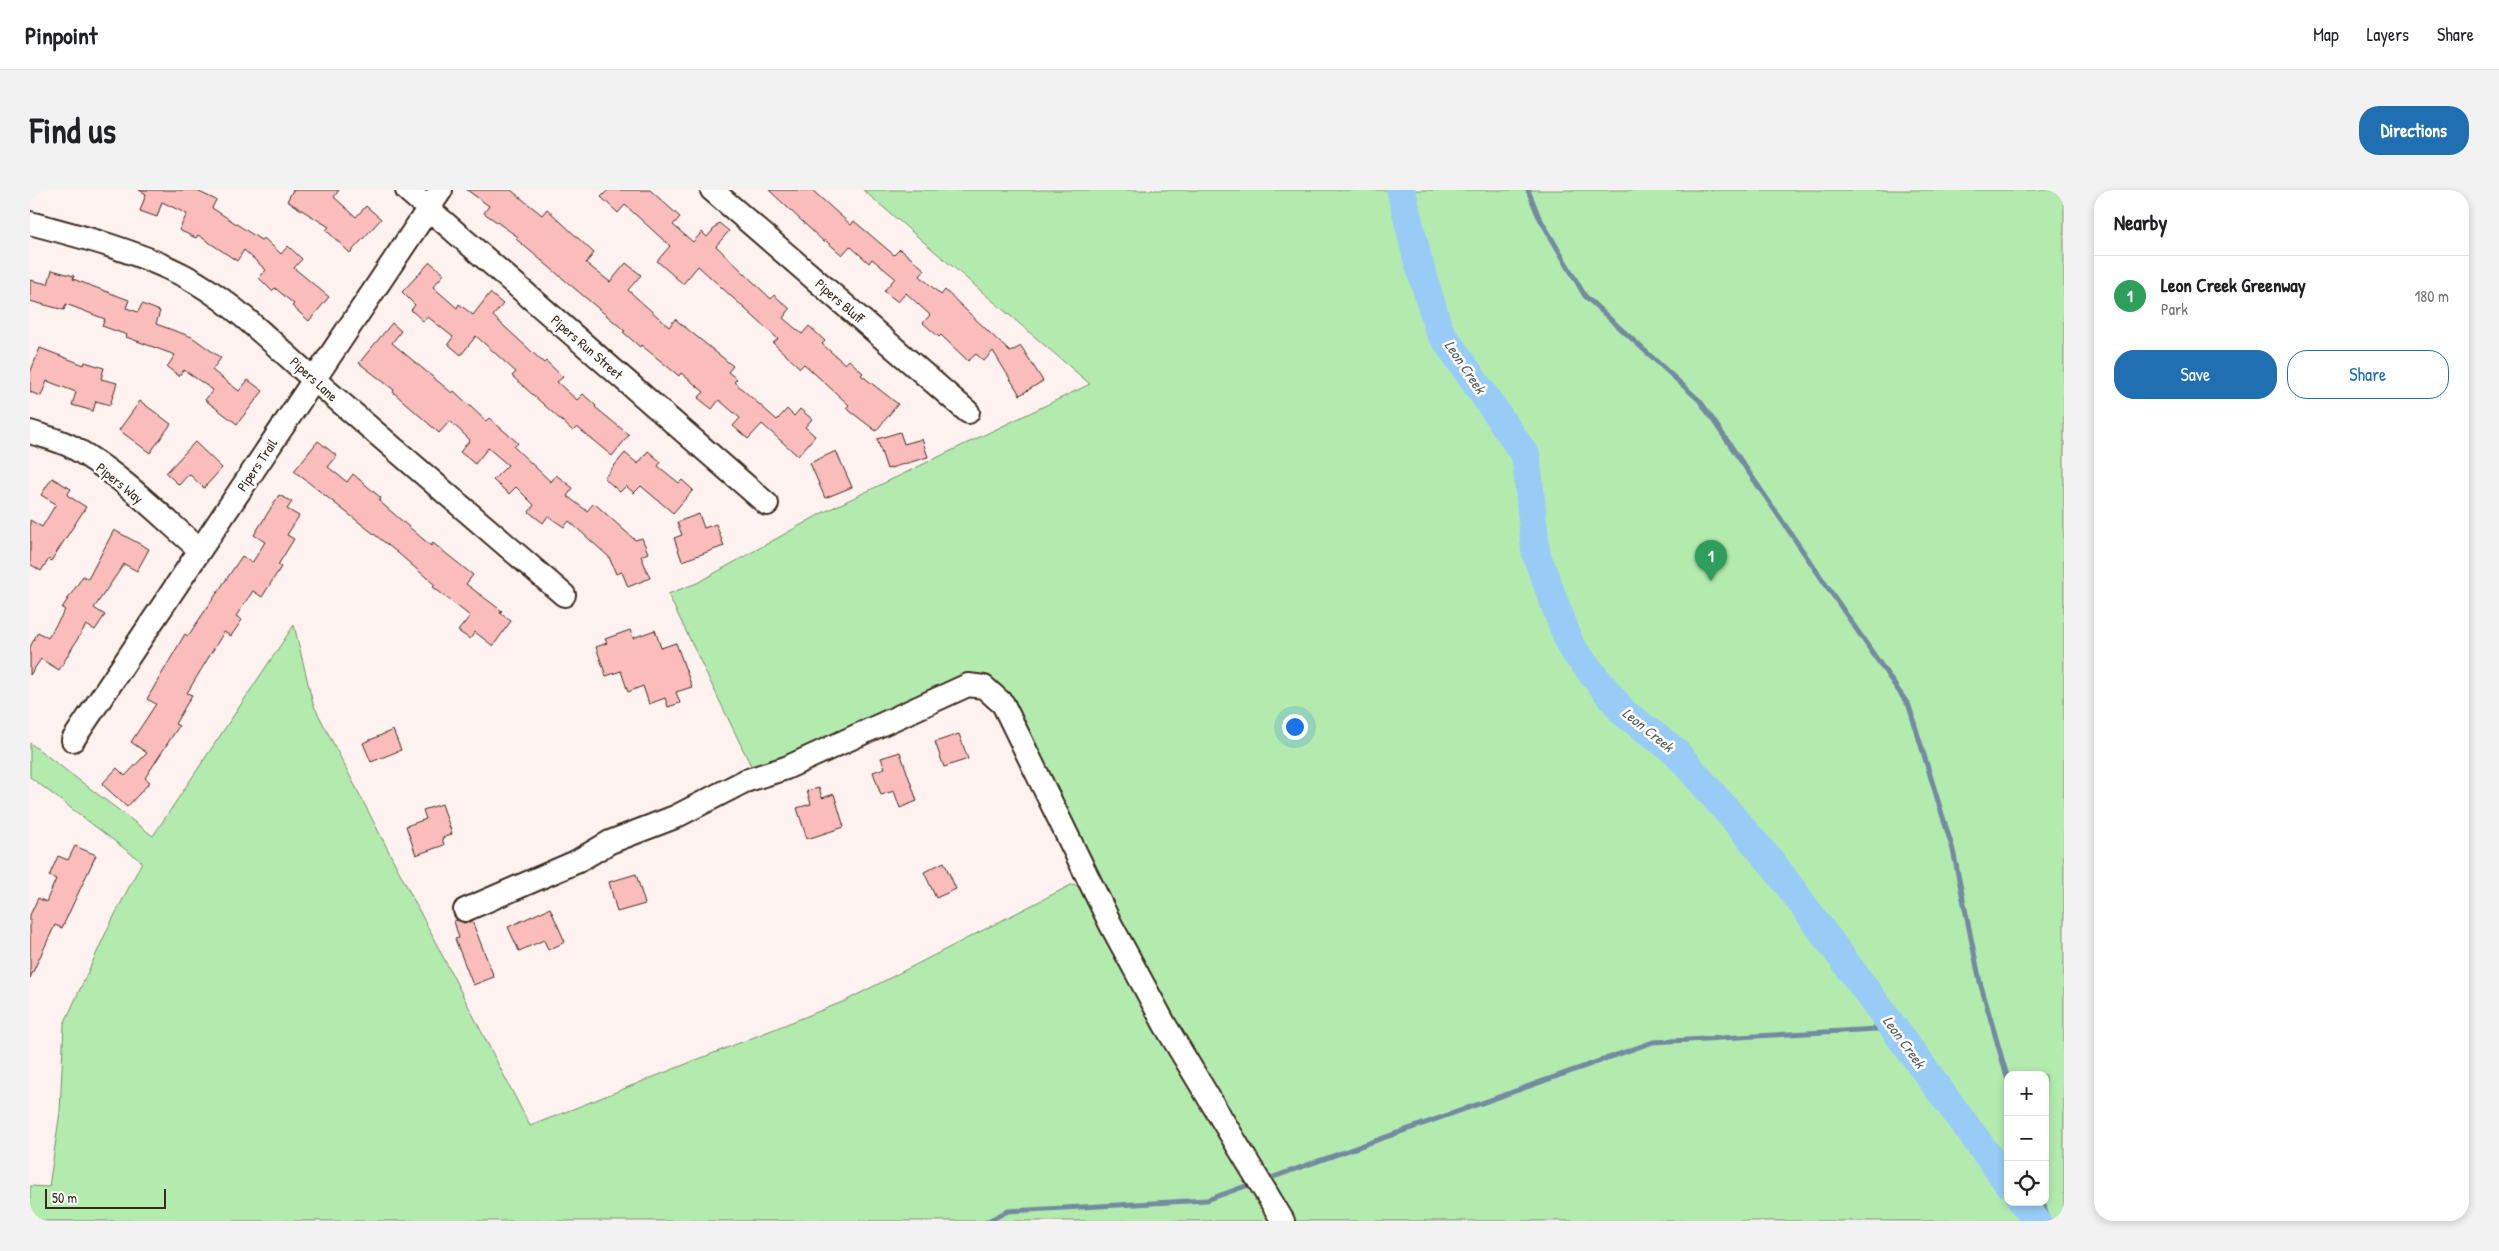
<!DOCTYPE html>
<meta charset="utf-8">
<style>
:root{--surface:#fff;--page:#f2f2f2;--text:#202124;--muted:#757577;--line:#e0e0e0;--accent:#1f6fb2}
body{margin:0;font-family:"Patrick Hand",sans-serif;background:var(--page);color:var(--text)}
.controls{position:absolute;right:15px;bottom:15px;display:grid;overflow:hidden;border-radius:10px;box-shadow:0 2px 8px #0003}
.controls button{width:45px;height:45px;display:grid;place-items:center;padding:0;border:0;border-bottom:1px solid var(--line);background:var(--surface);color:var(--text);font:25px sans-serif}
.scale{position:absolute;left:15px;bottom:12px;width:121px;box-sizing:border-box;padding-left:5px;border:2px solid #3b2a1e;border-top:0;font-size:14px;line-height:18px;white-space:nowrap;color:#3b2a1e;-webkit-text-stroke:4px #fff;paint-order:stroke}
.you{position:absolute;left:1264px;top:536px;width:18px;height:18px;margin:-12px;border:4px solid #fff;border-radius:50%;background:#1a73e8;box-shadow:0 0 0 8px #1a73e833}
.badge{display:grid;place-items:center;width:32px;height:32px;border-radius:50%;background:var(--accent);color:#fff;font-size:16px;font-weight:700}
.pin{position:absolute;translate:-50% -41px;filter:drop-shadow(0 1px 2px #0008)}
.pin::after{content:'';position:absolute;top:26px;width:18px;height:15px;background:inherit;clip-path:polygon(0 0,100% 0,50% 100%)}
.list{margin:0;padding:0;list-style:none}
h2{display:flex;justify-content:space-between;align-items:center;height:65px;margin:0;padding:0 20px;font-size:21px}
h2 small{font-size:16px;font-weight:400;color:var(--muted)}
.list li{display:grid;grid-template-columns:32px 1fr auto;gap:15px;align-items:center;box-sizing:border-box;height:80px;padding:0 20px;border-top:1px solid var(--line)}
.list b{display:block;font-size:19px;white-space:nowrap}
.list p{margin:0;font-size:16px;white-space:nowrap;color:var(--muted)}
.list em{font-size:16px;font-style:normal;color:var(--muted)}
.actions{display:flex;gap:10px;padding:15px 20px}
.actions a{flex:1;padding:11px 0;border:1px solid var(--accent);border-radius:20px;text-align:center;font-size:18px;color:var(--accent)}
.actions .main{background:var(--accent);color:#fff}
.icon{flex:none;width:28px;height:28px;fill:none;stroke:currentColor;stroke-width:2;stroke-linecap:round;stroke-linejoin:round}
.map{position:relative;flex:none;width:2034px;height:1031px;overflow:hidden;border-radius:20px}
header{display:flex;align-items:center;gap:30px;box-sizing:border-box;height:70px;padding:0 25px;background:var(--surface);border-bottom:1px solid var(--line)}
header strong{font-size:24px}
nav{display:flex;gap:28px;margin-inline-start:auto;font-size:18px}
.intro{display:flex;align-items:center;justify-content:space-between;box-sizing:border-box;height:120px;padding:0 30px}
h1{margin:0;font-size:35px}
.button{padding:12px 22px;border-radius:20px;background:var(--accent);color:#fff;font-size:18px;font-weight:700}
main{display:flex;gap:30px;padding:0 30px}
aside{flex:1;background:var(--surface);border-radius:20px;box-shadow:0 2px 8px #0003}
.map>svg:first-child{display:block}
.green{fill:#b3ebaf;stroke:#778a66;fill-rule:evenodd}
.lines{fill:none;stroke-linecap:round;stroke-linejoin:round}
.stream{stroke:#738ba0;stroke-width:5}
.river{stroke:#98ccf6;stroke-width:29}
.building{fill:#fabdbb;stroke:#3b2a1e}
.minor-casing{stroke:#3b2a1e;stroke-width:26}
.minor{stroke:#fff;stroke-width:22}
.labels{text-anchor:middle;stroke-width:5;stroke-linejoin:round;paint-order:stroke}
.street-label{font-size:14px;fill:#3b2a1e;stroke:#fff}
.water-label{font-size:15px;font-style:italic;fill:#575b5f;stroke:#fff}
</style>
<header>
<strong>Pinpoint</strong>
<nav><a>Map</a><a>Layers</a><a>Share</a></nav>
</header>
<div class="intro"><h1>Find us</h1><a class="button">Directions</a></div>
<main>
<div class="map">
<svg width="2034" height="1031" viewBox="0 0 2034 1031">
<rect width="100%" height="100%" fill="#fef2f1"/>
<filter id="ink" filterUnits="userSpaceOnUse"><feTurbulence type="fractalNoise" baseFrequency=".02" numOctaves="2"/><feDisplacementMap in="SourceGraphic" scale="10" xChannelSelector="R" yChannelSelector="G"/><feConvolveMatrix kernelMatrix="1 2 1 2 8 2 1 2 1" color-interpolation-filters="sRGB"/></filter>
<g filter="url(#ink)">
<!-- green -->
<path class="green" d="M833 0H2034V1031H0V996L19 997 30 922 34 834 79 736 112 672 0 587V553L123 646 264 435 283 514 500 936 815 811 1043 694 1076 711 959 488 750 570 721 576 638 404 667 393 794 322 1060 194ZM1978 885H2015V1012H1978Z"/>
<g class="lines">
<!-- stream -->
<path class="stream" d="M1498 0 1508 25 1555 106 1670 211 1879 516 1923 660 1950 792 1978 890
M1235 990 1623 852 1864 838
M2013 1012 2018 1031
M958 1031 978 1021 1177 1010 1224 993"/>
<!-- river -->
<path class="river" d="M1371 0 1387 67 1409 140 1496 266 1506 364 1541 457 1594 523 1645 561 1743 674 1978 993
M1992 1012 2006 1031"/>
</g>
<!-- building -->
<path class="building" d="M109 0H165L186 10 182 18 231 50 234 48 251 64 258 56 272 69 264 78 299 107 279 131 262 116 264 114 245 98 242 101 229 88 236 80 214 60 207 71 168 45 166 48 149 40 157 24 132 12 127 27 110 21 116 4Z
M263 0H309L304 7 326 27 336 16 351 29 320 63 296 40 299 37 257 11Z
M437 0H481L512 25 517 19 564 63 556 73 580 92 596 73 611 85 598 100 639 137 645 129 703 176 698 182 707 189 704 192 747 230 757 219 764 226 770 219 782 229 775 237 785 246 768 266 732 234 718 249 703 236 710 228 689 210 682 219 668 208 674 202 651 183 649 186 611 155 610 157 593 142 595 141 486 49 488 47 454 23 459 16Z
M578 0H620L650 27 643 35 663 52 672 42 677 47 689 33 699 41 686 56 741 109 744 105 760 119 753 128 772 144 779 136 795 151 792 154 815 174 819 170 833 183 831 185 868 214 846 241 816 218 819 215 774 174 770 178 743 153 748 149 668 76 653 94 627 71 640 56 595 15 588 23 571 7Z
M739 0H782L821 35 824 31 864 65 870 59 895 80 890 86 911 105 915 100 980 162 991 156 1013 191 990 205 963 161 954 171 946 164 938 171 911 145 909 147 893 133 900 125 876 103 868 112 854 101 865 88 842 69 839 73 820 56 812 65 795 50 794 52Z
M400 72 414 84 403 97 427 118 429 114 443 125 460 103 473 114 463 126 514 173 516 171 533 187 527 192 547 210 553 204 566 216 565 217 599 245 582 266 547 237 543 241 482 186 486 182 446 146 431 165 418 154 423 147 398 127 393 131 381 120 385 115 372 102Z
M22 80 44 86 43 89 99 110 96 118 108 122 112 114 130 121 126 134 162 147 191 168 182 180 209 201 218 190 233 201 207 234 175 210 183 200 154 180 149 186 137 177 145 165 96 147 97 145 72 136 75 129 36 114 34 120 0 111V90L18 94Z
M362 133 371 141 362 153 422 203 424 201 456 231 459 228 488 253 484 257 521 292 526 285 543 298 537 306 557 321 564 313 605 350 612 348 618 363 611 366 620 388 598 397 592 382 586 384 579 367 539 331 534 337 518 326 513 333 499 322 504 315 486 297 479 304 463 290 478 275 458 258 445 274 430 262 440 250 420 231 409 243 363 202 364 200 329 173Z
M10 158 54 175 55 172 74 178 71 189 87 193 80 215 66 211 63 221 42 215 46 202 17 191 11 206 0 202V183Z
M110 211 141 234 120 263 89 240Z
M870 242 874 254 892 249 898 267 857 279 847 249Z
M288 251 307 266 298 277 317 292 323 284 351 308 349 311 401 356 403 353 443 385 436 394 472 421 470 423 481 431 463 456 445 442 440 449 428 441 440 426 403 397 405 395 368 363 264 281Z
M165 252 192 278 174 298 159 284 149 295 136 283Z
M618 261 631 272 628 276 649 293 652 290 663 300 643 323 611 296 604 303 596 296 590 302 574 288 595 263 608 274Z
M806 261 822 297 795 308 780 273Z
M22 288 41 299 37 305 56 317 21 371 19 369 11 381 0 374V330L12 337 26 314 11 305Z
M249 305 262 312 257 319 269 326 257 345 264 349 248 375 251 377 232 407 223 401 206 426 212 430 201 446 194 442 157 503 162 505 145 534 149 536 115 588 120 592 97 617 72 594 87 578 95 586 117 563 101 552 126 514 117 509 155 444 158 446 212 366 222 373 235 352 224 345Z
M669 324 674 338 686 334 694 356 652 371 644 348 652 345 647 332Z
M84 340 119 359 107 381 94 374 64 418 75 425 65 440 56 435 29 480 11 469 0 485V457L8 442 18 448 35 420 32 418 53 386 58 389Z
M600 440 603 448 625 440 631 458 646 453 662 497 646 502 650 513 638 517 635 508 619 514 613 496 598 502 591 481 576 486 566 457 577 453 575 449Z
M363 540 371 560 341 572 333 553Z
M929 544 938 569 914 577 905 552Z
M870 562 887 611 870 618 864 601 851 605 843 582 855 578 851 568Z
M789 598 792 608 804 604 814 637 777 649 767 618 781 614 777 601Z
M412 614 422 644 412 648 414 655 386 665 376 636 396 629 393 620Z
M45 656 66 665 32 738 25 735 0 788V725L8 708 16 712 26 689 19 686 28 666 38 670Z
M914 672 926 699 906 708 894 682Z
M606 684 615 714 587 722 579 692Z
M520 718 535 752 518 760 514 750 489 761 478 737Z
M427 730 434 733 442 731 464 787 443 795 425 749 429 748 424 731Z"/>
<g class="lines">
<!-- minor casing -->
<g class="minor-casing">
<path id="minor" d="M377 0 737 314
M682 0 938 222
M0 33C53 47 104 60 153 85 205 112 244 156 288 193 370 264 452 335 534 405
M0 242C15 247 30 250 44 258 90 284 130 325 170 360
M43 550 411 0
M435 720 546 672 580 652 645 627 715 591 756 578 938 495 954 497 973 514 1081 735 1135 835 1253 1031"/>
</g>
<!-- minor -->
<use href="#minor" class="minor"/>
</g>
</g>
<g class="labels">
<!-- street labels -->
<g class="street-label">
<text transform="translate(810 111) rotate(41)" y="5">Pipers Bluff</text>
<text transform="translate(557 157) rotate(41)" y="5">Pipers Run Street</text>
<text transform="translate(284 189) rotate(42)" y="5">Pipers Lane</text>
<text transform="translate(227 275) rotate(-56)" y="5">Pipers Trail</text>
<text transform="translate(90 293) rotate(39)" y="5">Pipers Way</text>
</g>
<!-- water labels -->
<g class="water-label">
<text transform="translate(1435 177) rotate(56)" y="5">Leon Creek</text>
<text transform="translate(1618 540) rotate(39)" y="5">Leon Creek</text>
<text transform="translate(1874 852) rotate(54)" y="5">Leon Creek</text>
</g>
</g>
</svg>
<div class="controls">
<button>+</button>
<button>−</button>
<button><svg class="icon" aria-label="locate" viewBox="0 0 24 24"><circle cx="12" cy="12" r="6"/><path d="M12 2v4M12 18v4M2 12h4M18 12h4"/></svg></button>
</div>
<div class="scale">50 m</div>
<div class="you"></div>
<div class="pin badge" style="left:1681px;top:391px;background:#2e9e5b">1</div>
</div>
<aside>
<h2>Nearby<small></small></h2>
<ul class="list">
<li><span class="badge" style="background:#2e9e5b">1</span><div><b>Leon Creek Greenway</b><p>Park</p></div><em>180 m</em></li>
</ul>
<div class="actions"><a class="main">Save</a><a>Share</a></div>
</aside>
</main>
